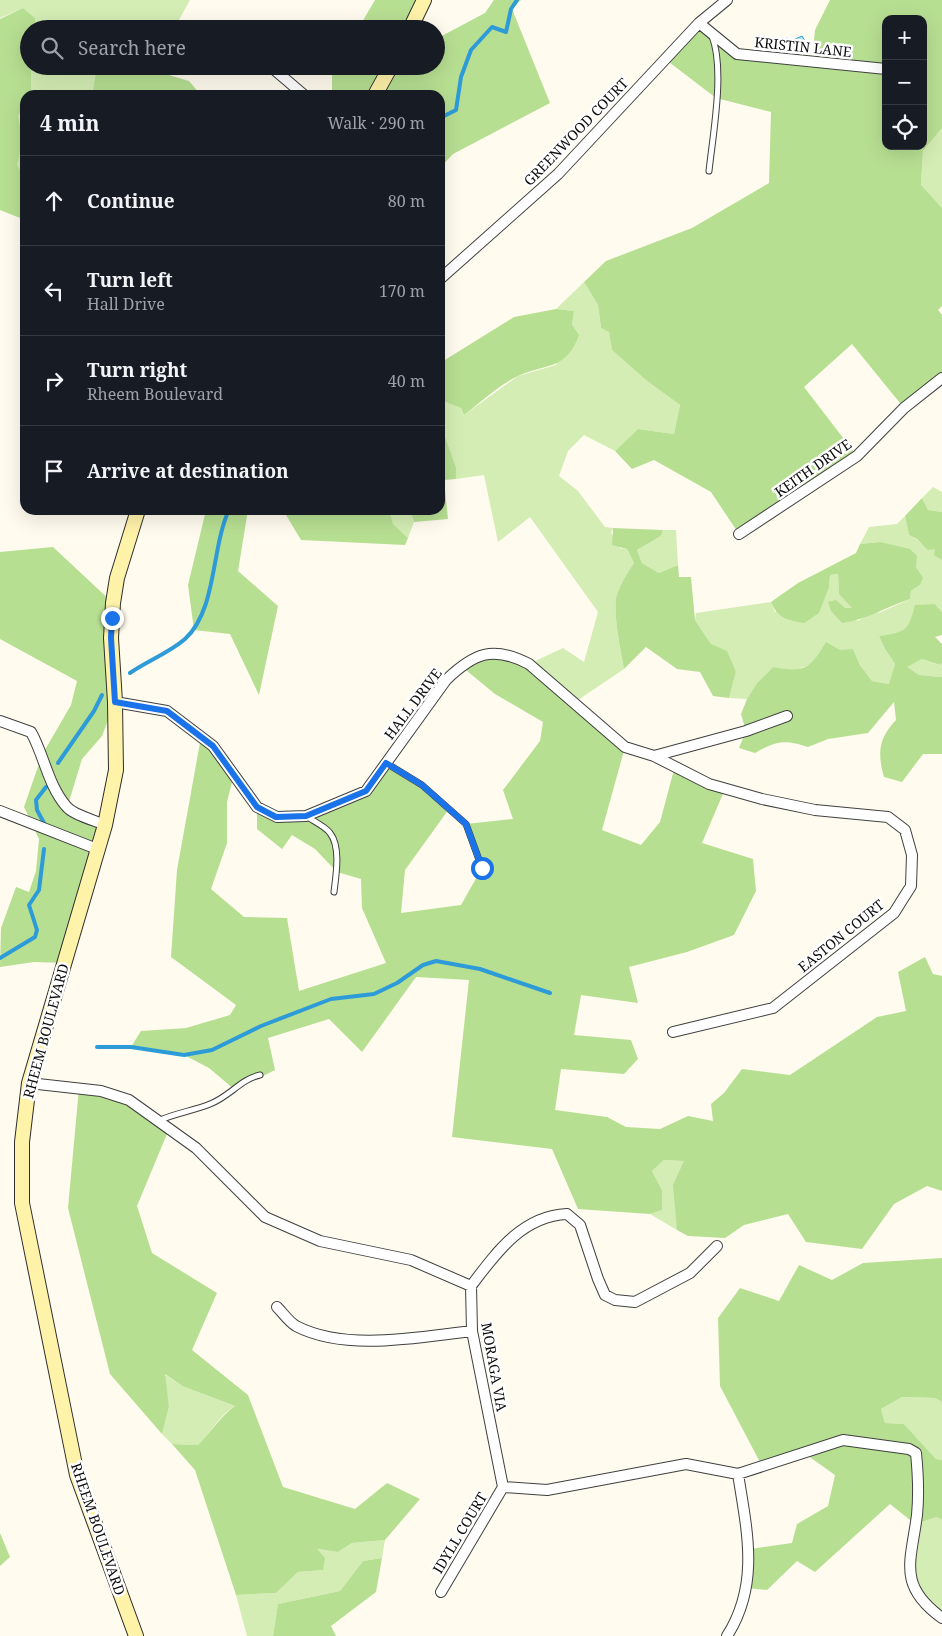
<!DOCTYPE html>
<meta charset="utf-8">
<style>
:root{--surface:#171b24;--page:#20242c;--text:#f1f3f6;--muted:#9ea1a6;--line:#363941}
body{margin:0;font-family:"Noto Serif",serif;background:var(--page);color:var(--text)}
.controls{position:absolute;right:15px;top:15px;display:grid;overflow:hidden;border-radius:10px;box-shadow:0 5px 20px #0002}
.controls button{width:45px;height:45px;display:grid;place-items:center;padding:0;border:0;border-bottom:1px solid var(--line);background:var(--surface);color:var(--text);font:25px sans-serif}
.stop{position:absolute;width:15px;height:15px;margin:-11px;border:4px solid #1a73e8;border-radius:50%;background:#fff}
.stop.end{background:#1a73e8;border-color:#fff;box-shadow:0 1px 5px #0008}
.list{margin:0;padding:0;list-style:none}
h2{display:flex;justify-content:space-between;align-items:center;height:65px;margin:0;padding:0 20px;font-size:21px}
h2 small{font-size:16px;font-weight:400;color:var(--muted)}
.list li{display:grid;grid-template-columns:32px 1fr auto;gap:15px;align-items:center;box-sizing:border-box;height:90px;padding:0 20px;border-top:1px solid var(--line)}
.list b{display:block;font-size:19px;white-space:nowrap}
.list p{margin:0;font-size:16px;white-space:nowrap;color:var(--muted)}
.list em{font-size:16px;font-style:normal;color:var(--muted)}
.icon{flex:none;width:28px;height:28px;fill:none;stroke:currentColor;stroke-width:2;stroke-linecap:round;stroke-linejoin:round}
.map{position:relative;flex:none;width:942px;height:1636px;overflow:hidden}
.search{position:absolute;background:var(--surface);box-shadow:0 5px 20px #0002;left:20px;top:20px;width:425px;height:55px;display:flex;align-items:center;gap:12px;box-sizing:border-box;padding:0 18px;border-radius:28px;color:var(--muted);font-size:19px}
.panel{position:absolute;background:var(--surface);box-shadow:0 5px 20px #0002;left:20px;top:90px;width:425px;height:425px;border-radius:15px}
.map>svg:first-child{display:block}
.green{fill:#d4edb4}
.forest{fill:#b7df92;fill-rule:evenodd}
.water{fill:#ade1fb;stroke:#2e9bd9}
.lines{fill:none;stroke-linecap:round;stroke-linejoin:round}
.stream{stroke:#2e9bd9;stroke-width:4}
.lane-casing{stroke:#404040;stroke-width:7}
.street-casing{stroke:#404040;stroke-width:12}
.secondary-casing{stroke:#2f2f2f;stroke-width:16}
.lane{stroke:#fff;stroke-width:5}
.street{stroke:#fff;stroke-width:10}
.secondary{stroke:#fff2a9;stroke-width:14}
.route{stroke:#1a73e8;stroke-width:6}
.labels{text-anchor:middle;stroke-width:5;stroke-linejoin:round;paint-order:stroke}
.street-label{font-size:14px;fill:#0d0d0d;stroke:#fff}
</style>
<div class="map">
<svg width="942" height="1636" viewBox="0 0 942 1636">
<rect width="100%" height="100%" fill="#fffbee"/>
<!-- green -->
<path class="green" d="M0 0H190L174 29H36L35 18 23 8 0 18Z
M31 66H94L96 71 92 95H31Z
M25 109V188H20C19 181 16 171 17 164 21 144 23 135 18 115Z
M942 128V208L921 186 923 151Z
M584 282 598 305 601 328 609 331 612 350 647 381 680 405 674 434 638 429 615 451 584 435 568 451 559 476 578 491 605 527 613 528 611 533 620 548 627 549 634 563C627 573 621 583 617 594 612 611 621 651 624 669L575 702 529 664 563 648 584 662 598 612 530 517 498 542 484 475 456 479V467L440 423V400L461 408 464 415 518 376 556 365 572 325 574 311 556 309Z
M933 487 942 492V512L928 510 922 498Z
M410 510 414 522 408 538 393 524 388 511Z
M905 516 909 535C919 540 924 547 935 549V555L942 560V612L935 604 902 633 879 636 885 649 895 664 890 684 872 681 860 665 853 649 793 671 773 667 757 683 747 699 729 698 736 672 711 644 695 620 696 613 771 602 775 612 829 587 830 575 838 574 839 594 853 608H845L828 602 858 621 866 615 881 612 910 599 911 591 920 585 880 542 860 544 869 527 897 524Z
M663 530H676L678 565 659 573 642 563 637 550 661 536Z
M922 659 939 665 942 663V677L919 675 906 667Z
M664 1160 684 1161 677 1230 650 1214 662 1210V1190L652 1171Z
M164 1374 182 1386 235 1406C220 1415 211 1432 198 1445L172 1444 162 1434 169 1407Z
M902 1397 935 1398 942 1402V1460L936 1459 904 1424 885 1423 881 1409Z
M937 1517 942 1520V1612L918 1597 910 1550 915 1524Z
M385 1540 382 1558 363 1561 340 1591 278 1604 273 1636H247L236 1595 276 1593 298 1572 323 1570 316 1549 338 1552 352 1543Z"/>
<!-- forest -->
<path class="forest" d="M375 0H424L410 29H358Z
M494 0H521L512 9 550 103 453 154 440 168V95H332V66H436V39L485 13Z
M830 0H942V128L923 151 921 185 942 208V306L938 310 942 315V378L904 408 852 344 804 387 857 456 739 534 711 492 654 460 632 469 615 451 638 429 674 434 680 405 647 381 612 350 609 332 601 328 598 305 584 282 606 261 692 228 769 183 771 112 716 98 665 59 699 23 738 54 812 61 815 30ZM886 19H923V146H886Z
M23 8 35 18 36 29H29V48L26 54 29 66 31 67V95H25V109L18 115C22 133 22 148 17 165L22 174 20 188H25V223L22 224 20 218 0 210V19Z
M94 66H150L152 70 189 81 201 95H92L96 71Z
M556 309 574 311 572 325 579 335C566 371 546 363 518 376 499 385 481 402 464 415L461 408 440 400V363L514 317Z
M440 423 456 467V479L444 480 448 519 414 522 410 510H440Z
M922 498 928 510 942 512V560L934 555 935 549 928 550 917 539 909 535 905 516Z
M206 510H248L238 571 278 606 259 695 230 634 194 630 188 585Z
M283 510H389L393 524 408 538 405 545 301 540Z
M613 528 663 530 661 536 637 550 642 563 659 573 678 565 679 577H691L695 620 711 644 727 651 736 672 729 698 713 696 700 672 677 669 646 647 624 669C621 651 612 611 617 594 621 583 627 573 634 563L627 549 612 545Z
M880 542 910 549 917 556 916 567 923 578 920 585 911 591 910 599C886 607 866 620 842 623L831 611 828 602 836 600 845 608H852L839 594 838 574 830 575 829 587 819 613 804 623C788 620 778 619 771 602L798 583 856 553 860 544Z
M53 547 113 603 115 702 102 736 82 759 67 808 105 825 64 963 34 962 0 967 1 928 16 887 29 892 36 871 39 839 24 807 42 755 71 705 77 681 0 639V552Z
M935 604 942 612V635L935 637 942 644V663L940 665 922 659 907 667 919 675 942 677V754H923L902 782 884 777C877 752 879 738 896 720L894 702 868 733 828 739 808 747C784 739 776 741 755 753L739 748 746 731 741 714 747 699 757 683 773 667C805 673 810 669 826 642L840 650 853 649 860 665 872 681 889 684 895 664 885 649 879 636C906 632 908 632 915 605Z
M512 655 625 747 602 830 641 845 660 822 675 766 725 789 702 843 753 859 756 891 734 935 687 952 629 967 638 1003 581 995 574 1035 631 1040 638 1059 624 1074 561 1069 555 1110 607 1117 626 1127 660 1129 688 1116 713 1121 711 1104 724 1093 742 1069 790 1075 877 1017 906 1011 898 972 925 957 933 974 942 976V1191L927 1186 894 1204 862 1249 806 1242 788 1214 744 1225 725 1238 688 1236 677 1230 673 1185 684 1161 664 1160 652 1171 662 1190V1210L650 1214 578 1209 552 1149 452 1137 469 980 416 977 362 1052 329 1019 268 1038 275 1070 235 1090 209 1068 184 1055 131 1047 141 1031 186 1028 230 1015 236 1005 171 957 177 870 201 737 234 774 227 802V843L211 889 244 917 287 918 299 991 386 963 362 908 361 879 337 872 315 849 292 835 282 849 257 829V807L277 817 306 816 366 791 386 763 422 785 449 809 405 870 401 913 461 905 482 868 466 824 513 819 503 790 540 741 543 722 495 694 461 666 475 656Z
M79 1088 129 1100 169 1129 137 1206 152 1253 217 1293 192 1350 248 1395 283 1487 355 1509 387 1483 420 1499 385 1540 352 1543 338 1552 317 1549 325 1558 323 1570 298 1572 276 1593 236 1595 195 1470 172 1444 198 1445C211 1432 221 1416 235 1406L182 1386 165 1374 169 1407 162 1434 110 1374 68 1208Z
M942 1258V1402L935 1398 902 1397 881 1409 885 1423 904 1424 936 1459 942 1460V1520L937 1517 915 1524 890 1504 815 1572 797 1561 767 1590 747 1588 750 1549 792 1543 797 1524 828 1506 835 1475 804 1453 762 1466 720 1386 718 1318 740 1288 779 1301 799 1265 832 1280 863 1263Z
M0 1533 10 1557 0 1566Z
M382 1558 376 1592 331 1626 336 1636H273L278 1604 340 1591 363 1561Z"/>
<!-- water -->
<path class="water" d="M802 36 805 41 803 47 785 45 786 38 793 40Z"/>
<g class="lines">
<!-- stream -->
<path class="stream" d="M440 118 456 110 461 77 471 50 492 27 506 32 511 9 517 0
M130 673C147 661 169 653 185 639 217 610 211 548 229 510
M58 763 94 711 102 695
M44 823 37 810 36 800 46 787
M0 958 35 937 37 930 29 905 39 890 44 849
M97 1047H131L184 1055 212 1050 261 1026 331 999 374 994 397 983 423 965 436 961 480 969 550 993"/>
<!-- lane casing -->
<g class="lane-casing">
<path id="lane" d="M709 171C713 134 725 69 712 36
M386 763 422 785 466 824 482 868
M306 816C313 821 325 826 330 833 341 847 336 875 334 892
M158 1121C175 1113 193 1111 210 1104 229 1097 241 1079 260 1075"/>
</g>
<!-- street casing -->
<g class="street-casing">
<path id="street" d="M699 23 737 54 886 69
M270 66 304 95
M440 279 558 174 699 23 727 0
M739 534 857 456 904 408 942 378
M115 702 167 711 213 746 257 807 277 817 306 816 366 791 446 680C474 653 493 645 529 664L625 747 654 756 709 784 762 799 815 810 888 817 905 830 912 855 911 886 894 913 773 1008 673 1032
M0 721 31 732C44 755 48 785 66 806 73 815 94 820 105 825
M654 756 746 731 787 716
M0 811 97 849
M29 1083 101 1091 129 1100 196 1148 265 1217 320 1241 411 1260 471 1286 472 1331 503 1487
M471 1286C496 1253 522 1216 567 1214L580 1225 598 1279 605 1295 615 1300 635 1302 690 1273 717 1246
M277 1307C283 1313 289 1322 296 1326 346 1352 419 1337 472 1331
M503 1487 547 1490 686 1464 738 1474 843 1440 909 1449 916 1453C918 1473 919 1495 917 1515 911 1562 897 1585 942 1618
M441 1592 503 1487
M727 1636C760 1584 747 1531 738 1474"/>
</g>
<!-- secondary casing -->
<g class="secondary-casing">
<path id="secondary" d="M410 29 424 0
M375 95 391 66
M136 1636 77 1475 22 1203V1142L29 1083 105 825 116 770 115 702 111 638 113 603 117 578 138 510"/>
</g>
<!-- lane -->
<use href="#lane" class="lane"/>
<!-- street -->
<use href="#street" class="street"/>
<!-- secondary -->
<use href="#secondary" class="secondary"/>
</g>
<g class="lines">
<!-- route -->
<path class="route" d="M112 618 111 638 115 702 167 711 213 746 257 807 276 817 306 816 366 791 386 763 422 785 466 824 482 868"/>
</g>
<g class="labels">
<!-- street labels -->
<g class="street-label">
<text transform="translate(803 47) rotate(6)" y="5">KRISTIN LANE</text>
<text transform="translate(576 132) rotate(-46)" y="5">GREENWOOD COURT</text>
<text transform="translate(813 468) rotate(-35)" y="5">KEITH DRIVE</text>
<text transform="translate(413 704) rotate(-53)" y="5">HALL DRIVE</text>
<text transform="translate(841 936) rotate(-39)" y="5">EASTON COURT</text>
<text transform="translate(46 1031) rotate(-75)" y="5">RHEEM BOULEVARD</text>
<text transform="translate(494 1367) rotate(80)" y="5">MORAGA VIA</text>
<text transform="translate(98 1529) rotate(71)" y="5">RHEEM BOULEVARD</text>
<text transform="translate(460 1533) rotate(-59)" y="5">IDYLL COURT</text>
</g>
</g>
</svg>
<div class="controls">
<button>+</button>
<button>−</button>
<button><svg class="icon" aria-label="locate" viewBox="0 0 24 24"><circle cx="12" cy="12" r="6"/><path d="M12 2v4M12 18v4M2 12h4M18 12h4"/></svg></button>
</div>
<div class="stop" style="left:482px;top:868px"></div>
<div class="stop end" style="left:112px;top:618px"></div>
<div class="search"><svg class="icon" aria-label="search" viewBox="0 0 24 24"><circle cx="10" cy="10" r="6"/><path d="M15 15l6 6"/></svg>Search here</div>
<section class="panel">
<h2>4 min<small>Walk · 290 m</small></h2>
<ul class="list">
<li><svg class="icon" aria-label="ahead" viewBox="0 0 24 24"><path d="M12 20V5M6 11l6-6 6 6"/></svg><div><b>Continue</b></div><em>80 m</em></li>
<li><svg class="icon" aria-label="left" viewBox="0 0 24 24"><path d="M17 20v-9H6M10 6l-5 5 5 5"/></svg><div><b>Turn left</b><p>Hall Drive</p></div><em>170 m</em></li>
<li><svg class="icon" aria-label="right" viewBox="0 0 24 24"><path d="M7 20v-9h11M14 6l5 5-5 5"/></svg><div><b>Turn right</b><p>Rheem Boulevard</p></div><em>40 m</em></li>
<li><svg class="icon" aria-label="arrive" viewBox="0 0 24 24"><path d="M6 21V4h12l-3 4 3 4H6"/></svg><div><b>Arrive at destination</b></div></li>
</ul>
</section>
</div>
